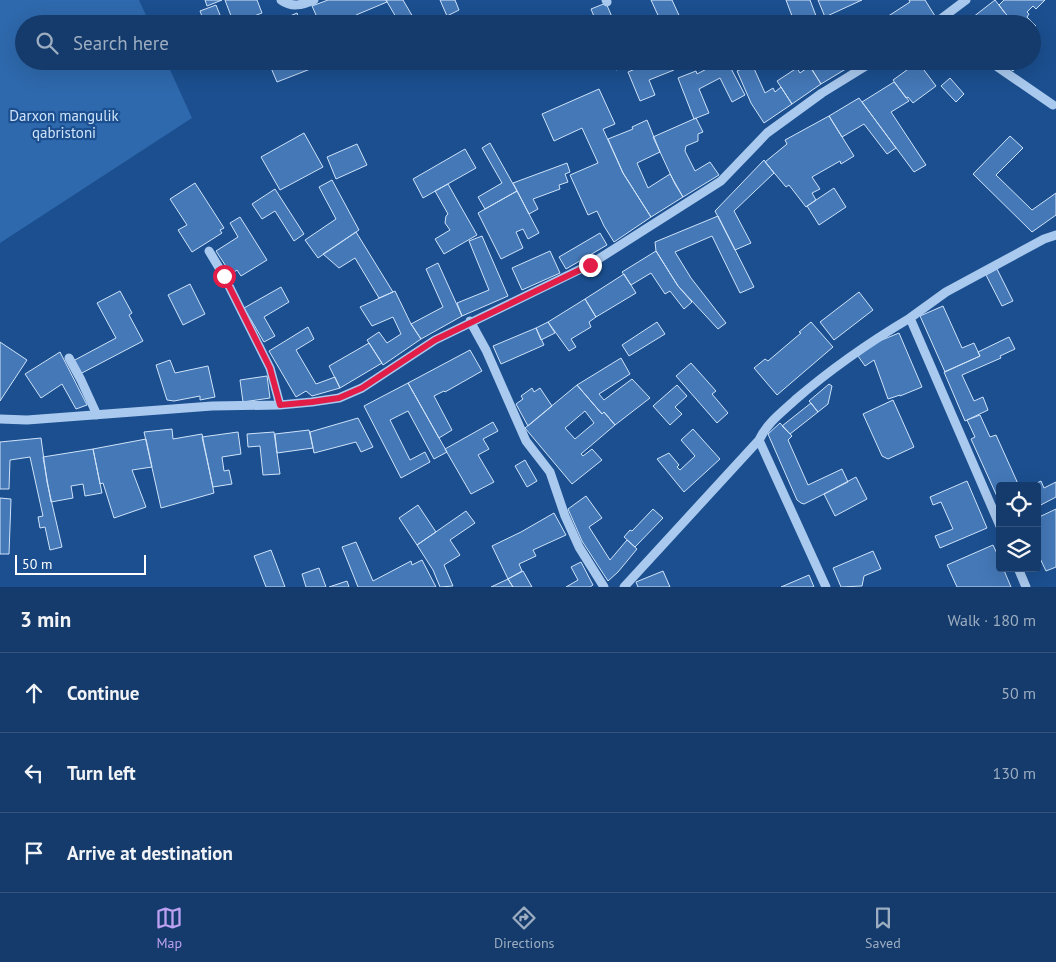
<!DOCTYPE html>
<meta charset="utf-8">
<style>
:root{--surface:#143b6b;--page:#1d4271;--text:#f1f3f6;--muted:#9dadc1;--line:#33557e;--accent:#bca0f2}
body{margin:0;font-family:"PT Sans",sans-serif;background:var(--page);color:var(--text)}
.controls{position:absolute;right:15px;bottom:15px;display:grid;overflow:hidden;border-radius:5px;box-shadow:0 5px 20px #0002}
.controls button{width:45px;height:45px;display:grid;place-items:center;padding:0;border:0;border-bottom:1px solid var(--line);background:var(--surface);color:var(--text);font:25px sans-serif}
.scale{position:absolute;left:15px;bottom:12px;width:131px;box-sizing:border-box;padding-left:5px;border:2px solid #fff;border-top:0;font-size:14px;line-height:18px;white-space:nowrap;color:#fff;-webkit-text-stroke:4px #1b4f8f;paint-order:stroke}
.stop{position:absolute;width:15px;height:15px;margin:-11px;border:4px solid #e11d48;border-radius:50%;background:#fff}
.stop.end{background:#e11d48;border-color:#fff;box-shadow:0 1px 5px #0008}
.list{margin:0;padding:0;list-style:none}
h2{display:flex;justify-content:space-between;align-items:center;height:65px;margin:0;padding:0 20px;font-size:21px}
h2 small{font-size:16px;font-weight:400;color:var(--muted)}
.list li{display:grid;grid-template-columns:32px 1fr auto;gap:15px;align-items:center;box-sizing:border-box;height:80px;padding:0 20px;border-top:1px solid var(--line)}
.list b{display:block;font-size:19px;white-space:nowrap}
.list em{font-size:16px;font-style:normal;color:var(--muted)}
.icon{flex:none;width:28px;height:28px;fill:none;stroke:currentColor;stroke-width:2;stroke-linecap:round;stroke-linejoin:round}
.map{position:relative;flex:none;width:1056px;height:587px;overflow:hidden}
.search{position:absolute;background:var(--surface);box-shadow:0 5px 20px #0002;left:15px;right:15px;top:15px;height:55px;display:flex;align-items:center;gap:12px;box-sizing:border-box;padding:0 18px;border-radius:28px;color:var(--muted);font-size:19px}
.sheet{height:305px;background:var(--surface)}
nav{display:flex;justify-content:space-around;align-items:center;box-sizing:border-box;height:70px;border-top:1px solid var(--line);background:var(--surface);font-size:14px;color:var(--muted)}
nav a{display:grid;justify-items:center;gap:2px}
nav .on{color:var(--accent)}
.map>svg:first-child{display:block}
.green{fill:#2e69ad}
.building{fill:#4478b7;stroke:#cfe3fa;fill-rule:evenodd}
.lines{fill:none;stroke-linecap:round;stroke-linejoin:round}
.minor{stroke:#a9c9ee;stroke-width:9}
.route{stroke:#e11d48;stroke-width:6}
.labels{text-anchor:middle;stroke-width:4.5;stroke-linejoin:round;paint-order:stroke}
.park-label{font-size:15px;fill:#cfe3fa;stroke:#1b4f8f}
</style>
<div class="map">
<svg width="1056" height="587" viewBox="0 0 1056 587">
<rect width="100%" height="100%" fill="#1b4f8f"/>
<!-- green -->
<path class="green" d="M0 0H139L150 24H24V61H166L192 118 0 243Z"/>
<!-- building -->
<path class="building" d="M205 0H222L207 6Z
M225 0H257L262 13 233 24H205L200 11 216 5 222 20 231 16Z
M328 0H386L387 2 356 15 352 24H320L312 6Z
M386 0H403L417 24H400Z
M440 0H455L459 10 447 16Z
M651 0H672L683 24H662Z
M786 0H810L819 24H795Z
M818 0H862L825 17Z
M909 0H925L935 16 922 24H876L910 2Z
M995 0 1005 13 1016 24H964Z
M1004 0H1045L1036 9 1033 6 1027 12 1029 14 1027 17 1036 26 1032 30V24H1016L1005 13 999 5Z
M606 3 615 24H597L591 9Z
M297 13 301 24H285L283 19Z
M276 61H289L278 66Z
M289 61H316L318 66 277 82 271 68Z
M612 61H630L631 64 616 70Z
M654 61H671L674 70 649 80 655 95 640 101 628 72Z
M722 61H727L745 95 732 102 720 78 699 89 709 113 694 119 678 78 696 71 697 74Z
M809 61H859L821 84 812 70Z
M1000 61H1020L1013 71Z
M918 62 936 86 913 103 908 97 906 98 893 80Z
M752 64 765 93 773 88 775 92 781 87 792 104 764 123 751 103 737 71Z
M810 66 821 84 792 104 777 81 797 68 800 73Z
M950 78 964 94 956 102 941 86Z
M894 82 909 101 891 112 926 165 914 172 862 102Z
M599 89 615 124 603 129 623 173 651 217 614 242 604 226 597 211 588 215 570 175 598 163 582 128 554 141 542 114Z
M859 98 896 148 887 154 864 124 842 137 829 116Z
M829 116 854 156 841 164 840 161 812 177 820 189 812 193 816 200 806 207 789 185 786 187 765 162 787 144 785 140Z
M696 118 703 132 698 134V141L686 146 685 151 695 171 710 162 719 175 683 197 675 184 653 137Z
M647 120 660 152 637 163 648 188 670 174 683 197 651 217 623 173 608 139 633 129 632 127Z
M304 133 323 167 280 190 261 157Z
M1010 136 1023 148 996 175 1032 210 1056 193V215L1032 232 973 174Z
M490 143 517 191 485 209 478 197 502 183 482 148Z
M357 144 367 165 336 179 327 157Z
M465 149 476 168 423 198 413 179Z
M764 160 774 173 734 211 751 243 735 250 715 211Z
M567 163 570 172 565 174 568 182 559 185 560 189 533 199 538 209 529 214 513 183Z
M332 180 359 230 318 258 305 240 336 219 319 187Z
M195 183 224 228 220 230 222 233 192 252 178 230 187 225 170 199Z
M448 184 477 235 444 254 435 239 450 230 445 223 446 216 448 214 435 191Z
M834 188 846 207 819 225 807 206Z
M275 189 304 234 294 241 275 211 262 219 252 204Z
M517 191 539 233 528 239 523 229 516 232 523 248 501 259 478 213Z
M718 216 754 287 740 293 712 236 675 252 691 278 726 323 718 329 678 286 656 251 655 242Z
M240 217 267 260 241 276 237 270 231 274 216 251 238 237 230 223Z
M356 232 393 292 379 298 355 258 339 268 323 254Z
M600 233 607 245 566 269 559 257Z
M482 236 508 296 462 316 457 303 489 290 469 241Z
M550 251 560 273 522 290 512 268Z
M656 251 678 286 692 302 684 309 670 291 665 294 651 273 631 285 622 272Z
M438 263 462 316 421 339 411 324 443 307 426 269Z
M997 269 1013 301 1002 306 986 275Z
M624 274 636 293 596 317 585 299Z
M190 284 205 314 183 325 168 295Z
M281 287 289 302 264 317 275 336 264 342 244 308Z
M120 291 132 313 129 315 143 341 80 374 73 361 116 338 97 303Z
M395 291 411 324 421 339 383 365 367 340 379 332 387 343 401 334 393 317 372 326 360 307Z
M859 292 873 310 834 340 820 322Z
M585 299 596 317 589 322 591 327 571 339 576 347 569 351 548 322Z
M943 306 962 348 974 343 980 356 945 372 920 316Z
M548 322 555 333 541 340 536 328Z
M657 322 665 334 629 356 622 345Z
M811 322 833 347 777 395 754 368 765 359 768 361 801 333 799 332Z
M308 327 314 339 296 350 316 384 335 377 340 388 312 396 306 391 296 397 269 351Z
M536 328 544 345 501 364 493 346Z
M899 333 922 387 900 396V395L888 399 874 360 865 366 858 356 877 342Z
M1009 337 1015 349 1000 356 1001 358 962 375 974 401 983 397 988 410 965 421 944 372 980 356 978 352Z
M0 342 27 360 0 401Z
M369 343 382 363 340 388 329 366Z
M470 350 482 371 445 392 444 391 434 396 452 430 439 438 408 383Z
M60 352 87 405 76 409 62 384 41 398 25 374Z
M621 358 630 374 599 394 604 400 632 379 650 398 615 425 604 412 602 414 577 385Z
M170 360 175 373 208 366 215 397 200 400V396L174 401 167 400 156 365Z
M691 363 716 391 712 394 728 413 717 423 676 376Z
M267 376 270 398 243 402 240 380Z
M408 383 447 452 434 459 408 411 390 420 410 460 425 452 430 462 401 478 364 406Z
M829 384 832 386 828 404 818 412 809 401Z
M577 385 602 414 604 412 615 425 581 454 583 456 592 449 602 460 572 484 525 428ZM585 411 594 423 575 439 565 428Z
M677 385 687 396 675 407 682 414 670 425 653 406Z
M532 388 534 392 540 388 552 406 528 426 516 404 523 399 521 396Z
M893 400 914 447 888 459 882 456 863 414Z
M811 403 818 412 790 434 782 426Z
M980 415 990 437 996 435 1019 486H1000V503L971 439 975 437 967 420Z
M358 418 373 447 361 452 356 442 314 453 310 432Z
M493 422 498 431 483 439 489 449 478 455 494 482 471 494 445 449Z
M780 423 792 436 788 440 808 485 842 469 848 482 804 504 801 503 797 500 768 434Z
M172 429 173 439 202 434 214 493 161 508 144 432Z
M693 429 720 459 684 492 657 459 669 453 679 465 677 467 680 470 695 456 681 440Z
M309 430 313 448 277 453 275 434Z
M238 432 241 454 222 457 224 471 229 470 232 484 213 487 202 437Z
M274 432 280 474 263 475 260 446 248 447 247 434Z
M41 438 47 482 62 547 50 550 45 527 40 528 38 517 43 516 30 457 10 460 9 489H0V442Z
M146 439 152 467 132 470 146 507 114 518 103 483 100 484 93 449Z
M93 449 102 493 85 496 83 484 71 486 73 498 51 502 43 457Z
M525 460 537 481 527 487 515 466Z
M856 477 867 499 835 516 824 494Z
M967 481 987 528 940 548 935 536 953 529 941 502 933 505 930 497Z
M1041 481 1044 488 1056 482V497L1037 507V486H1031Z
M586 496 602 518 589 527 610 560 627 540 637 549 618 572 608 581 582 541 568 509Z
M0 498 11 499 9 554H0Z
M418 505 436 532 417 545 399 518Z
M653 509 663 518 635 547 624 537 630 530 632 531Z
M1056 509V567L1046 571 1037 552V518Z
M466 511 475 523 450 540 460 555 444 565 453 586 440 587 433 570 417 545Z
M554 513 566 535 533 550 536 556 519 564 522 571 508 579 492 546 521 532Z
M356 542 373 581 411 561 412 565 422 560 436 587H358L342 547Z
M993 545 1000 560V568H1003L1011 587H957L947 565Z
M271 550 285 587H266L254 556Z
M873 551 881 569 864 576 862 586 841 587 833 568Z
M581 562 593 585 590 587H566L578 580 571 567Z
M319 568 326 587H306L302 574Z
M523 571 532 587H513L508 579Z
M663 571 670 587H638L636 582Z
M809 575 814 587H781Z
M508 579 513 587H491Z
M347 581 349 587H329Z"/>
<g class="lines">
<!-- minor -->
<path class="minor" d="M281 0C292 8 302 5 314 0
M606 0 607 2
M934 24 966 0
M989 61 1053 105
M209 251 224 276 270 368 280 405
M910 318 946 292 1044 239 1056 235
M470 321 486 350 526 441 550 472 565 516 579 547 604 587
M69 358 81 380 97 415
M0 419 27 420 212 406 280 405 312 402 339 398 362 388 435 340 589 265 721 181 767 133 822 93 874 61
M759 440 826 587
M1018 568 1026 587
M624 587 759 440C767 423 781 413 795 400 832 368 868 343 910 318L1000 526"/>
</g>
<g class="lines">
<!-- route -->
<path class="route" d="M224 276 270 368 280 405 312 402 339 398 362 388 435 340 590 265"/>
</g>
<g class="labels">
<!-- park labels -->
<g class="park-label">
<text x="64" y="121">Darxon mangulik<tspan x="64" dy="17">qabristoni</tspan></text>
</g>
</g>
</svg>
<div class="controls">
<button><svg class="icon" aria-label="locate" viewBox="0 0 24 24"><circle cx="12" cy="12" r="6"/><path d="M12 2v4M12 18v4M2 12h4M18 12h4"/></svg></button>
<button><svg class="icon" aria-label="layers" viewBox="0 0 24 24"><path d="M12 4l9 5-9 5-9-5zM3 14l9 5 9-5"/></svg></button>
</div>
<div class="scale">50 m</div>
<div class="stop" style="left:224px;top:276px"></div>
<div class="stop end" style="left:590px;top:265px"></div>
<div class="search"><svg class="icon" aria-label="search" viewBox="0 0 24 24"><circle cx="10" cy="10" r="6"/><path d="M15 15l6 6"/></svg>Search here</div>
</div>
<section class="sheet">
<h2>3 min<small>Walk · 180 m</small></h2>
<ul class="list">
<li><svg class="icon" aria-label="ahead" viewBox="0 0 24 24"><path d="M12 20V5M6 11l6-6 6 6"/></svg><div><b>Continue</b></div><em>50 m</em></li>
<li><svg class="icon" aria-label="left" viewBox="0 0 24 24"><path d="M17 20v-9H6M10 6l-5 5 5 5"/></svg><div><b>Turn left</b></div><em>130 m</em></li>
<li><svg class="icon" aria-label="arrive" viewBox="0 0 24 24"><path d="M6 21V4h12l-3 4 3 4H6"/></svg><div><b>Arrive at destination</b></div></li>
</ul>
</section>
<nav>
<a class="on"><svg class="icon" aria-label="map" viewBox="0 0 24 24"><path d="M3 6l6-2 6 2 6-2v14l-6 2-6-2-6 2zM9 4v14M15 6v14"/></svg>Map</a>
<a><svg class="icon" aria-label="directions" viewBox="0 0 24 24"><path d="M12 3l9 9-9 9-9-9zM9 14v-3h6M13 9l2 2-2 2"/></svg>Directions</a>
<a><svg class="icon" aria-label="saved" viewBox="0 0 24 24"><path d="M7 4h10v16l-5-4-5 4z"/></svg>Saved</a>
</nav>
